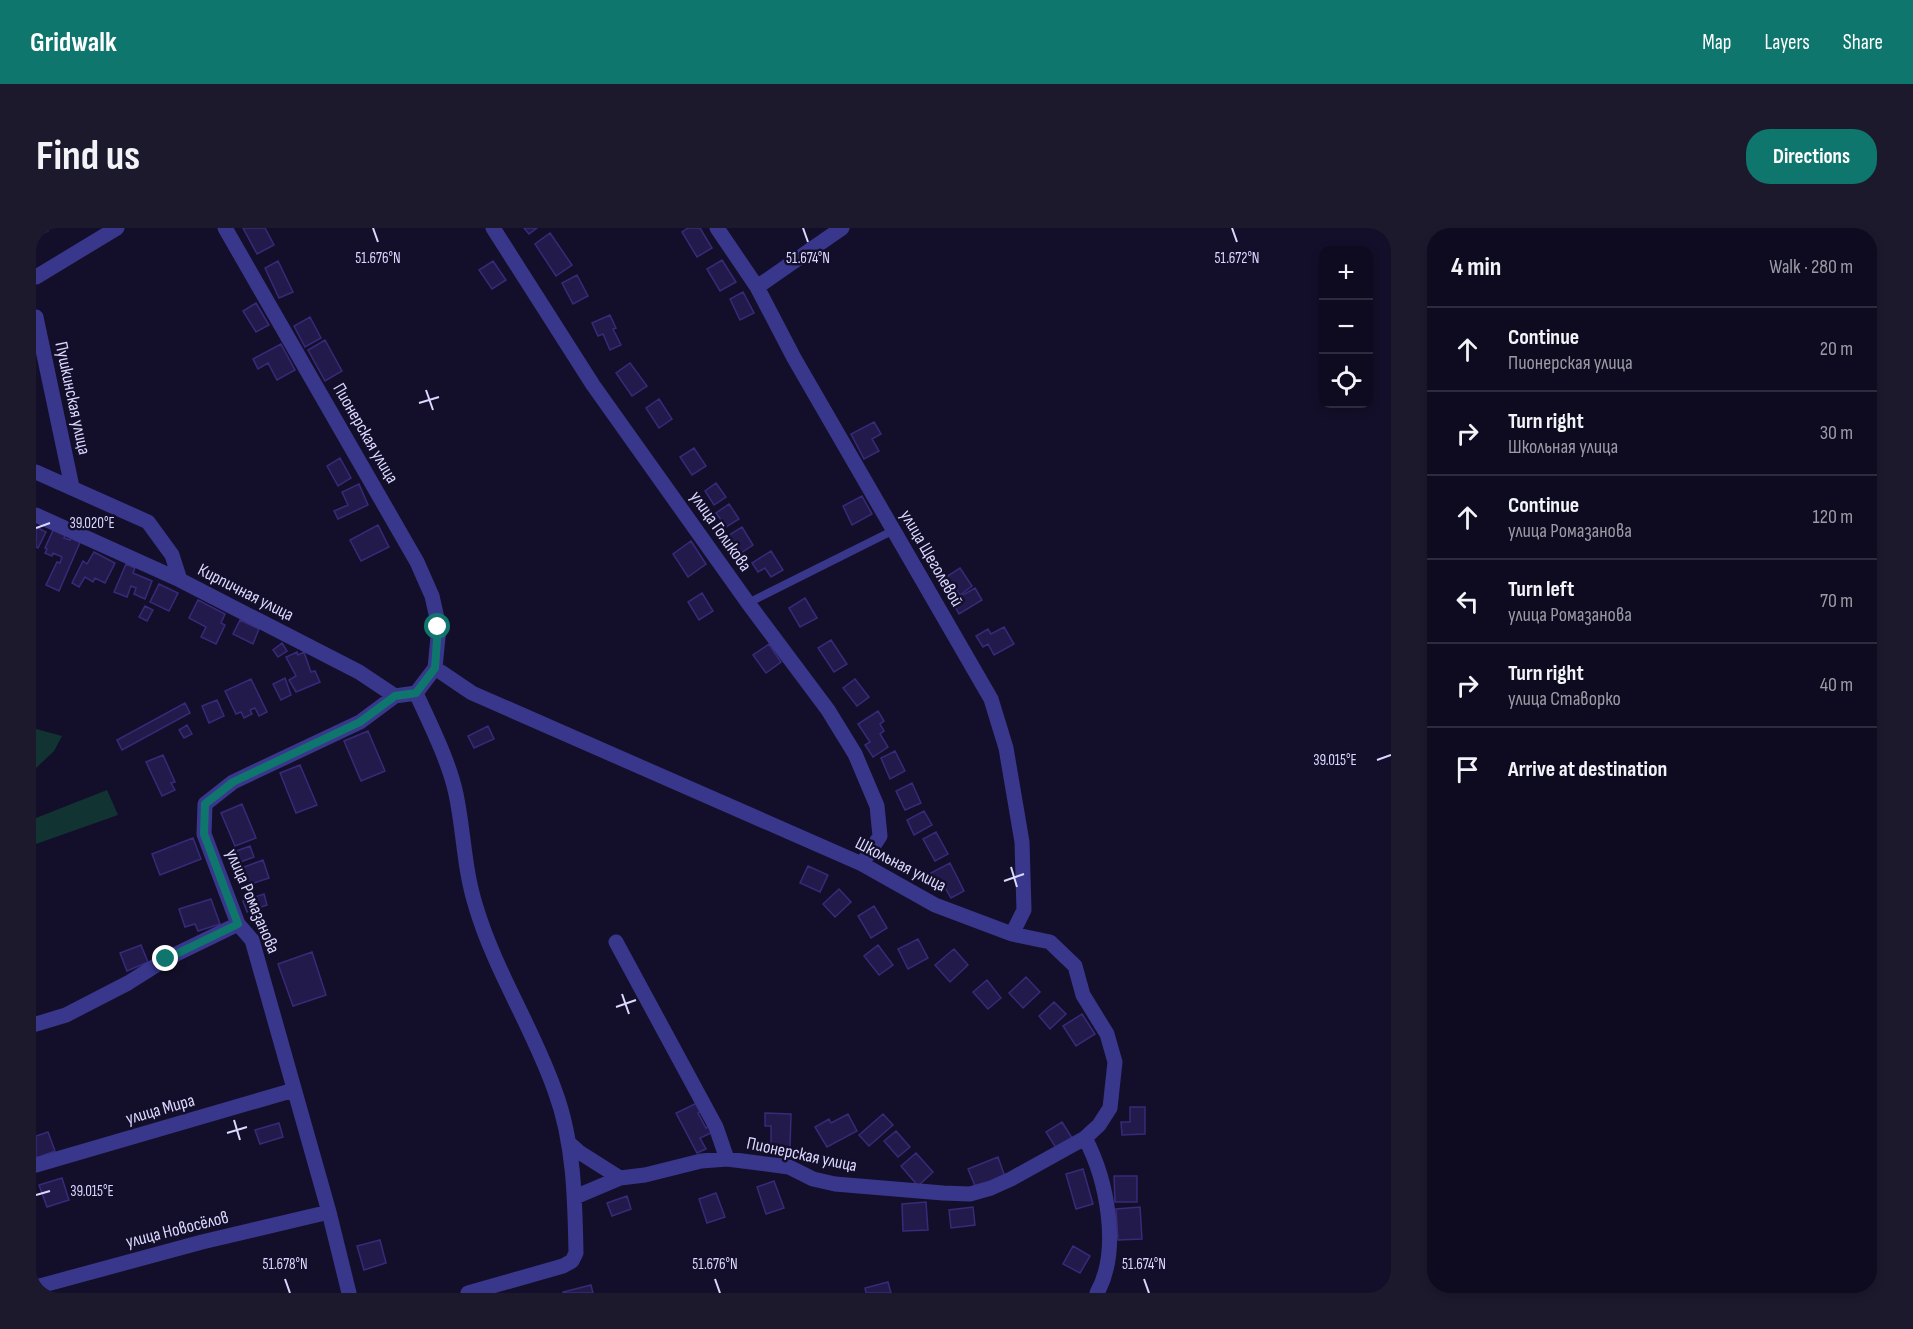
<!DOCTYPE html>
<meta charset="utf-8">
<style>
:root{--surface:#0e0b20;--page:#1c192d;--text:#f1f3f6;--muted:#9b9ba5;--line:#2e2b3e;--accent:#0f766e}
body{margin:0;font-family:"Sofia Sans Condensed",sans-serif;background:var(--page);color:var(--text)}
.controls{position:absolute;right:18px;top:18px;display:grid;overflow:hidden;border-radius:12px;box-shadow:0 3px 9px #0003}
.controls button{width:54px;height:54px;display:grid;place-items:center;padding:0;border:0;border-bottom:2px solid var(--line);background:var(--surface);color:var(--text);font:30px sans-serif}
.stop{position:absolute;width:18px;height:18px;margin:-14px;border:4px solid #0f766e;border-radius:50%;background:#fff}
.stop.end{background:#0f766e;border-color:#fff;box-shadow:0 2px 6px #0008}
.list{margin:0;padding:0;list-style:none}
h2{display:flex;justify-content:space-between;align-items:center;height:78px;margin:0;padding:0 24px;font-size:26px}
h2 small{font-size:20px;font-weight:400;color:var(--muted)}
.list li{display:grid;grid-template-columns:39px 1fr auto;gap:18px;align-items:center;box-sizing:border-box;height:84px;padding:0 24px;border-top:2px solid var(--line)}
.list b{display:block;font-size:22px;white-space:nowrap}
.list p{margin:0;font-size:20px;white-space:nowrap;color:var(--muted)}
.list em{font-size:20px;font-style:normal;color:var(--muted)}
.icon{flex:none;width:33px;height:33px;fill:none;stroke:currentColor;stroke-width:2;stroke-linecap:round;stroke-linejoin:round}
.map{position:relative;flex:none;width:1355px;height:1065px;overflow:hidden;border-radius:24px}
header{display:flex;align-items:center;gap:36px;box-sizing:border-box;height:84px;padding:0 30px;background:var(--accent);color:#fff}
header strong{font-size:28px}
nav{display:flex;gap:33px;margin-inline-start:auto;font-size:21px}
.intro{display:flex;align-items:center;justify-content:space-between;box-sizing:border-box;height:144px;padding:0 36px}
h1{margin:0;font-size:42px}
.button{padding:15px 27px;border-radius:24px;background:var(--accent);color:#fff;font-size:21px;font-weight:700}
main{display:flex;gap:36px;padding:0 36px}
aside{flex:1;background:var(--surface);border-radius:24px;box-shadow:0 3px 9px #0003}
.map>svg:first-child{display:block}
.green{fill:#113432}
.building{fill:#231a4c;stroke:#382a79;stroke-width:1.5}
.lines{fill:none;stroke-linecap:round;stroke-linejoin:round}
.service{stroke:#39378c;stroke-width:8}
.minor{stroke:#39378c;stroke-width:15}
.route{stroke:#0f766e;stroke-width:8}
.ticks{fill:none;stroke:#dbd8ff;stroke-width:2}
.labels{text-anchor:middle;stroke-width:5;stroke-linejoin:round;paint-order:stroke}
.street-label{font-size:18px;fill:#dbd8ff;stroke:#130f2a}
.ticks-label{font-size:15px;text-anchor:middle;fill:#dbd8ff;stroke:#130f2a;stroke-width:5;stroke-linejoin:round;paint-order:stroke}
</style>
<header>
<strong>Gridwalk</strong>
<nav><a>Map</a><a>Layers</a><a>Share</a></nav>
</header>
<div class="intro"><h1>Find us</h1><a class="button">Directions</a></div>
<main>
<div class="map">
<svg width="1355" height="1065" viewBox="0 0 1355 1065">
<rect width="100%" height="100%" fill="#130f2a"/>
<!-- green -->
<path class="green" d="M0 501 26 508 18 523 0 540Z
M71 562 82 587 0 616V590Z"/>
<!-- building -->
<path class="building" d="M0 0H10L12 3 0 9Z
M207 0H229L238 17 221 26Z
M488 0H501L493 6Z
M652 0H664L676 20 661 29 646 4Z
M514 5 536 37 520 48 499 16Z
M686 32 700 54 684 63 671 41Z
M242 33 257 64 243 70 229 40Z
M457 33 470 52 456 61 443 42Z
M541 47 552 68 537 76 526 55Z
M707 64 718 85 704 92 694 71Z
M220 75 233 97 220 104 207 83Z
M574 87 580 100 577 101 585 117 574 122 567 106 562 108 556 95Z
M274 89 285 110 269 119 258 98Z
M289 112 306 143 289 153 272 122Z
M245 116 259 142 241 152 232 135 222 141 217 131Z
M594 135 611 158 596 168 580 145Z
M623 171 636 191 623 200 610 180Z
M838 194 845 206 836 211 843 223 828 231 815 206Z
M658 220 670 238 656 247 644 229Z
M304 230 315 250 302 258 291 238Z
M680 255 690 269 678 277 669 263Z
M323 256 332 277 302 291 298 283 312 277 306 264Z
M826 268 836 286 816 297 807 278Z
M693 276 703 291 690 299 680 285Z
M342 297 353 319 325 333 314 312Z
M19 298 31 303 28 310 34 312 37 306 46 310 23 363 10 357 21 334 24 335 26 329 17 325 16 328 9 325 11 321 9 320Z
M0 299 10 304 2 320 0 319Z
M706 299 717 317 705 325 693 307Z
M655 313 670 336 652 349 637 326Z
M735 323 747 342 735 349 729 340 722 344 716 335Z
M58 324 79 335 69 355 59 350 57 354 49 349 43 359 36 355 47 333 51 336Z
M90 336 99 340 97 345 116 353 109 371 98 366 100 360 95 358 91 369 78 364Z
M924 340 936 358 924 367 918 358 913 361 907 351Z
M123 356 142 365 133 383 114 374Z
M939 360 946 372 923 386 916 373Z
M666 365 677 383 663 392 652 374Z
M769 370 781 390 764 399 753 380Z
M162 372 189 386 185 395 189 397 180 416 165 409 170 399 153 390Z
M109 378 117 382 111 393 103 389Z
M204 392 223 401 217 416 197 406Z
M968 399 978 416 958 427 952 416 947 419 940 408 952 401 955 406Z
M795 412 811 436 798 444 782 420Z
M246 415 251 423 242 429 237 422Z
M733 416 745 434 730 445 717 427Z
M261 424 262 427 268 424 275 444 279 443 284 454 260 464 253 452 260 448 250 429Z
M249 450 255 467 245 472 237 456Z
M215 451 231 484 223 488 219 480 214 482 216 486 208 490 205 484 200 486 189 463Z
M819 451 833 469 821 478 807 460Z
M181 472 188 488 173 495 166 478Z
M149 475 154 485 86 522 81 512Z
M842 483 848 493 844 496 848 503 844 506 852 519 837 529 829 517 834 514 822 496Z
M151 497 156 506 148 510 143 502Z
M452 498 458 511 438 520 432 508Z
M332 503 349 543 325 553 308 513Z
M859 523 869 543 854 551 845 530Z
M127 527 139 554 135 555 139 562 126 568 110 534Z
M264 537 281 577 260 585 244 545Z
M876 555 885 575 869 582 860 563Z
M206 576 220 610 199 618 185 585Z
M888 583 896 597 878 607 871 592Z
M900 604 912 626 899 633 887 611Z
M157 610 165 631 124 647 116 626Z
M214 618 218 629 199 636 195 625Z
M227 632 233 650 206 659 200 642Z
M914 635 928 663 915 670 907 656 901 659 893 646Z
M772 638 792 647 784 664 764 655Z
M803 661 815 674 799 689 787 676Z
M228 666 231 677 211 684 207 673Z
M175 671 184 696 162 703 159 696 149 699 143 681Z
M838 678 851 700 835 710 822 688Z
M882 711 892 730 872 741 862 721Z
M105 717 112 734 91 743 84 725Z
M842 717 857 737 843 747 828 728Z
M918 721 932 737 914 754 899 737Z
M276 724 290 767 257 778 242 736Z
M990 749 1004 764 987 780 973 765Z
M951 752 965 770 952 781 937 764Z
M1018 774 1030 786 1014 801 1003 788Z
M1046 786 1059 806 1040 818 1027 798Z
M663 874 667 882 662 885 670 900 674 897 677 904 664 910 670 921 661 925 640 885Z
M1094 879H1109V906L1086 907 1085 894H1094Z
M729 885 755 886 754 920H735V898H729Z
M812 886 821 903 791 919 779 899 793 891 795 895Z
M847 886 857 897 833 918 823 907Z
M1026 894 1038 913 1022 923 1010 904Z
M243 895 247 909 224 916 219 902Z
M860 903 874 919 862 929 848 913Z
M12 904 19 923 0 930V908Z
M880 925 897 944 882 958 865 938Z
M962 929 969 949 940 960 932 941Z
M1047 941 1057 976 1040 981 1030 946Z
M1078 948H1101V974H1079Z
M26 950 33 972 11 979 3 957Z
M738 953 748 980 730 986 721 959Z
M680 965 689 989 671 995 663 971Z
M591 968 595 981 576 988 571 975Z
M890 974 892 1002 867 1003 866 976Z
M937 979 939 997 915 1000 913 982Z
M1104 979 1106 1011 1082 1012 1080 981Z
M344 1012 350 1035 328 1042 321 1018Z
M1037 1018 1054 1028 1044 1045 1027 1036Z
M852 1054 855 1065H830L829 1060Z
M555 1057 557 1065H527V1064Z"/>
<g class="lines">
<!-- service -->
<path class="service" d="M712 375 856 303"/>
<!-- minor -->
<path class="minor" d="M189 0 381 334 396 368 403 399 399 440
M457 0 557 157 712 375 792 482 819 526 841 578 844 608 826 636
M681 0 721 59 758 130 955 471 970 520 986 614 988 682 976 706
M0 49 81 0
M721 59 806 0
M0 89 36 259
M0 244 112 294 136 327 144 352 323 444 359 468
M0 287 144 352
M380 465C394 496 413 533 420 566 428 604 428 642 440 679 459 743 497 800 519 863 538 914 539 971 540 1025L536 1033 527 1038 432 1065
M580 714 680 899 691 931
M0 796 30 787 92 755 130 731 202 696
M1049 910C1071 952 1085 1022 1061 1065
M532 914 543 924 584 950
M0 937 258 862
M0 1059 166 1014 293 984
M313 1065 293 984 216 712 202 696 168 606 169 576 197 554 324 494 359 468 380 465 399 440 436 465 826 636 899 677 976 706 1014 714 1039 738 1047 767 1071 806 1079 834 1074 880 1063 897 1049 910 975 951 955 960 934 966 907 965 799 956 777 951 753 939 691 931 665 933 609 947 584 950 539 969"/>
</g>
<g class="lines">
<!-- route -->
<path class="route" d="M130 731 202 696 168 606 169 576 197 554 324 494 359 468 380 465 399 440 402 399"/>
</g>
<!-- ticks -->
<path class="ticks" d="M337 0 342 14M767 0 772 14M1196 0 1201 14M390 162 397 182M383 175 403 169M0 300 14 295M1341 532 1355 527M975 639 981 659M968 653 988 646M586 766 593 786M580 779 600 772M198 892 204 912M191 905 211 899M0 967 14 963M249 1051 254 1065M679 1051 684 1065M1108 1051 1113 1065"/>
<g class="labels">
<!-- street labels -->
<g class="street-label">
<text transform="translate(37 170) rotate(78)" y="6">Пушкинская улица</text>
<text transform="translate(330 205) rotate(60)" y="6">Пионерская улица</text>
<text transform="translate(685 303) rotate(55)" y="6">улица Голикова</text>
<text transform="translate(896 330) rotate(60)" y="6">улица Щеголевой</text>
<text transform="translate(210 364) rotate(27)" y="6">Кирпичная улица</text>
<text transform="translate(865 636) rotate(27)" y="6">Школьная улица</text>
<text transform="translate(217 673) rotate(67)" y="6">улица Ромазанова</text>
<text transform="translate(124 881) rotate(-16)" y="6">улица Мира</text>
<text transform="translate(766 926) rotate(12)" y="6">Пионерская улица</text>
<text transform="translate(141 1001) rotate(-14)" y="6">улица Новосёлов</text>
</g>
</g>
<g class="ticks-label">
<text x="342" y="35">51.676°N</text>
<text x="772" y="35">51.674°N</text>
<text x="1201" y="35">51.672°N</text>
<text x="56" y="300">39.020°E</text>
<text x="1299" y="537">39.015°E</text>
<text x="56" y="968">39.015°E</text>
<text x="249" y="1041">51.678°N</text>
<text x="679" y="1041">51.676°N</text>
<text x="1108" y="1041">51.674°N</text>
</g>
</svg>
<div class="controls">
<button>+</button>
<button>−</button>
<button><svg class="icon" aria-label="locate" viewBox="0 0 24 24"><circle cx="12" cy="12" r="6"/><path d="M12 2v4M12 18v4M2 12h4M18 12h4"/></svg></button>
</div>
<div class="stop" style="left:402px;top:399px"></div>
<div class="stop end" style="left:130px;top:731px"></div>
</div>
<aside>
<h2>4 min<small>Walk · 280 m</small></h2>
<ul class="list">
<li><svg class="icon" aria-label="ahead" viewBox="0 0 24 24"><path d="M12 20V5M6 11l6-6 6 6"/></svg><div><b>Continue</b><p>Пионерская улица</p></div><em>20 m</em></li>
<li><svg class="icon" aria-label="right" viewBox="0 0 24 24"><path d="M7 20v-9h11M14 6l5 5-5 5"/></svg><div><b>Turn right</b><p>Школьная улица</p></div><em>30 m</em></li>
<li><svg class="icon" aria-label="ahead" viewBox="0 0 24 24"><path d="M12 20V5M6 11l6-6 6 6"/></svg><div><b>Continue</b><p>улица Ромазанова</p></div><em>120 m</em></li>
<li><svg class="icon" aria-label="left" viewBox="0 0 24 24"><path d="M17 20v-9H6M10 6l-5 5 5 5"/></svg><div><b>Turn left</b><p>улица Ромазанова</p></div><em>70 m</em></li>
<li><svg class="icon" aria-label="right" viewBox="0 0 24 24"><path d="M7 20v-9h11M14 6l5 5-5 5"/></svg><div><b>Turn right</b><p>улица Ставорко</p></div><em>40 m</em></li>
<li><svg class="icon" aria-label="arrive" viewBox="0 0 24 24"><path d="M6 21V4h12l-3 4 3 4H6"/></svg><div><b>Arrive at destination</b></div></li>
</ul>
</aside>
</main>
